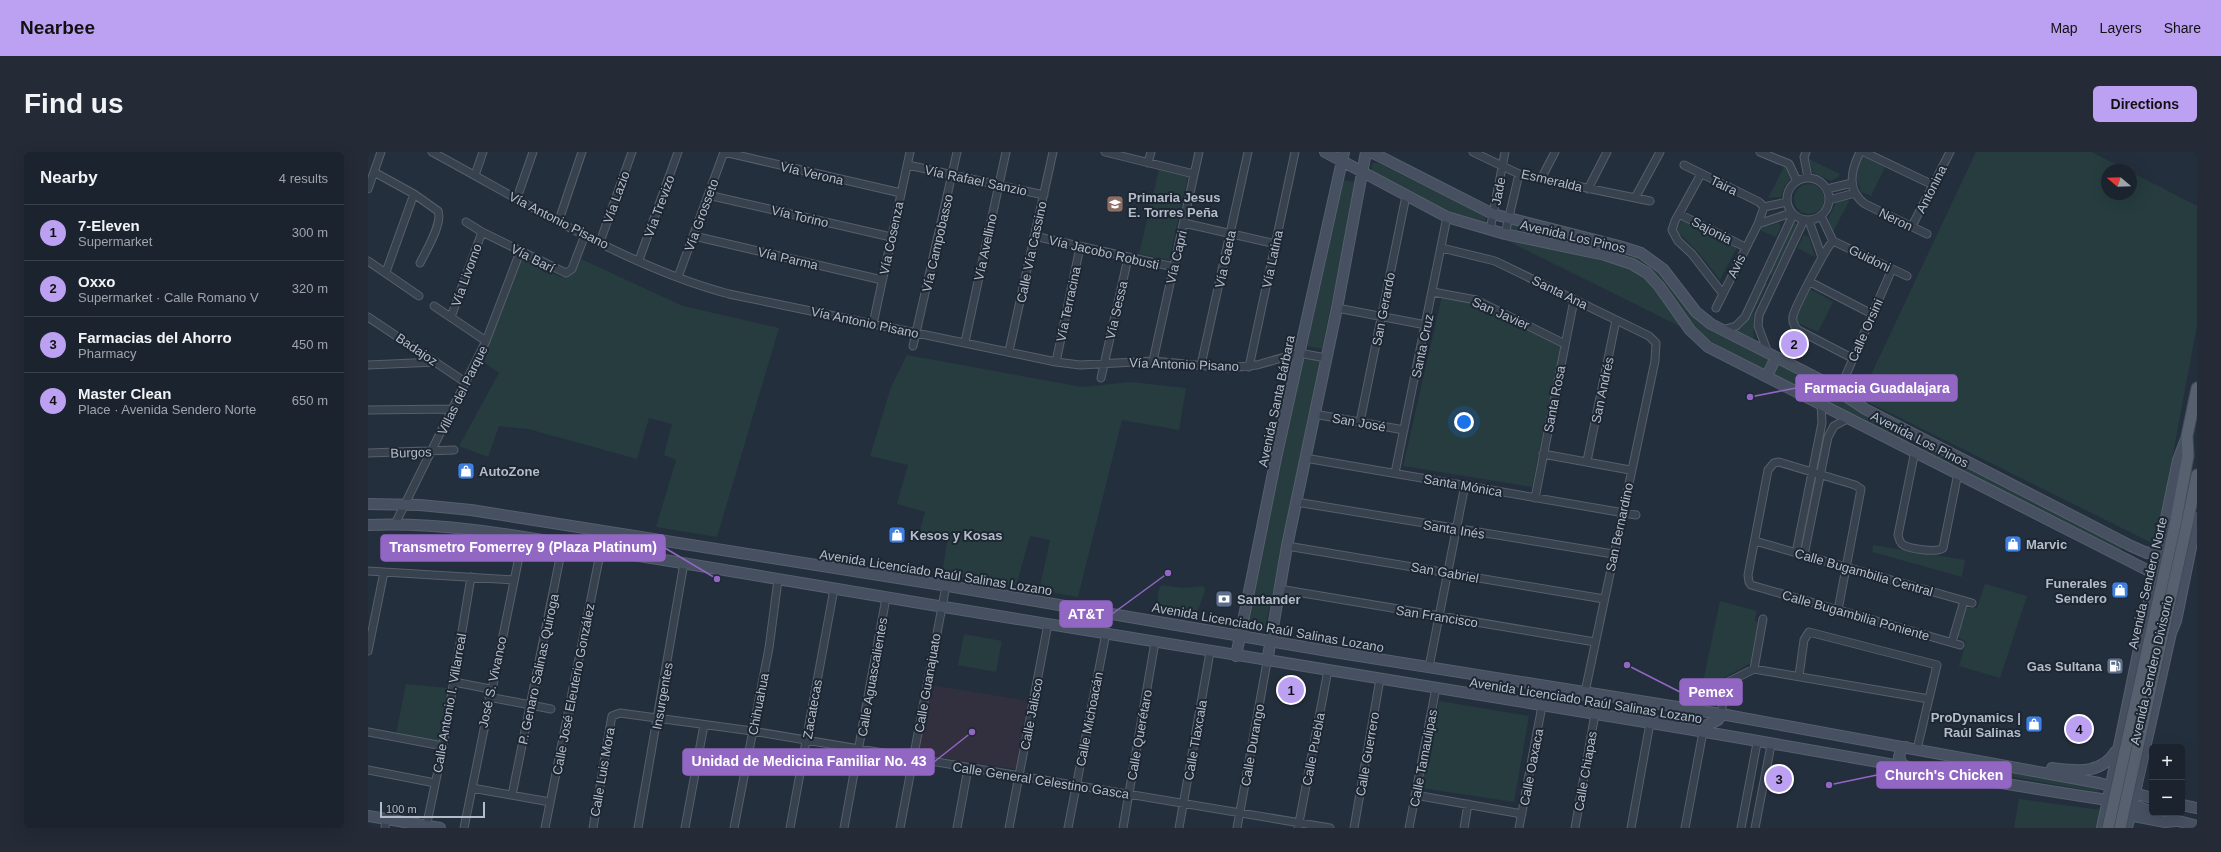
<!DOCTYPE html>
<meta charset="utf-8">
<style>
:root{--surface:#1b232e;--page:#242b36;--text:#f1f3f6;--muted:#a0a4aa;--line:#39404a;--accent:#bca0f2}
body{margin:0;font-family:Helvetica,sans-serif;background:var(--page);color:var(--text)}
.controls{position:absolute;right:12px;bottom:12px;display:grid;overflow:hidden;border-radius:6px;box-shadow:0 4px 16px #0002}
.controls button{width:36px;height:36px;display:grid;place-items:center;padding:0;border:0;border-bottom:1px solid var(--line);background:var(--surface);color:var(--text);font:20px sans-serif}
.compass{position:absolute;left:1733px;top:12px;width:36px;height:36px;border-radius:50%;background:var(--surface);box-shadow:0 4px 16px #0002;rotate:289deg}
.scale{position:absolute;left:12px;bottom:10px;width:105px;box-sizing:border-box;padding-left:4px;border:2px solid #b4bcc9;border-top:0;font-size:11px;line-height:14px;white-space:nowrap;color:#b4bcc9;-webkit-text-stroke:3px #1d2633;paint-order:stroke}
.you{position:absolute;left:1096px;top:270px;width:14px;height:14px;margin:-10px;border:3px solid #fff;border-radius:50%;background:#1a73e8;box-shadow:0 0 0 6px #1a73e833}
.badge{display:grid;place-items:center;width:26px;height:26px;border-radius:50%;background:var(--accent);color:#111;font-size:13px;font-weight:700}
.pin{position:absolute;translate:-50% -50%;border:2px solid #fff;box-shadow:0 1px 4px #0006}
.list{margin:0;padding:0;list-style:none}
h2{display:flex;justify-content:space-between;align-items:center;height:52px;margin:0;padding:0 16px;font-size:17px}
h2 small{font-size:13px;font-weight:400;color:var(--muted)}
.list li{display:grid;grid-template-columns:26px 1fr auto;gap:12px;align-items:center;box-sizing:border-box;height:56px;padding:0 16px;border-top:1px solid var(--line)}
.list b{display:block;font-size:15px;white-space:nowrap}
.list p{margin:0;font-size:13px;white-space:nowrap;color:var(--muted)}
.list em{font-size:13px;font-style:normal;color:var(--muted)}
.map{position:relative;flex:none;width:1829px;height:676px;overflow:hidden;border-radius:6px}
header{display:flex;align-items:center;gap:24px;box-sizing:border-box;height:56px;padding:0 20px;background:var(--accent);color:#111}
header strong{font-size:19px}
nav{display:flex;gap:22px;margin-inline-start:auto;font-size:14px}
.intro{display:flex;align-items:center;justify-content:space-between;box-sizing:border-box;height:96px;padding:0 24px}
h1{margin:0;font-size:28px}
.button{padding:10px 18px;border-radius:6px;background:var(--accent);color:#111;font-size:14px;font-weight:700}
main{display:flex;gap:24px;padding:0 24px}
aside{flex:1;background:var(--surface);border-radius:6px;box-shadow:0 4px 16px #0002}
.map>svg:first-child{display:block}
.medical{fill:#32303f}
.green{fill:#263c3f}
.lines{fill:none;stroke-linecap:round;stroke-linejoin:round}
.street-casing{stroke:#565f6c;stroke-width:9}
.secondary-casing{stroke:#565f6c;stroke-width:12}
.primary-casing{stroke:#414a57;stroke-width:13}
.street{stroke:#38414e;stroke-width:7}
.secondary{stroke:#465061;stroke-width:10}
.primary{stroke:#56606e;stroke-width:11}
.primary-bridge-casing{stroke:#414a57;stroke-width:13;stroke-linecap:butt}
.primary-bridge{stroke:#56606e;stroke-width:11}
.labels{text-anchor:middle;stroke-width:4;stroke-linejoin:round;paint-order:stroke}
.street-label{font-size:13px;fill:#b4bcc9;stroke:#1d2633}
.poi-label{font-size:13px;font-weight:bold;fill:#b4bcc9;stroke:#1d2633;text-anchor:start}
.leader{fill:none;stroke:#9266c3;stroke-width:1.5}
.callout-dot{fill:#9266c3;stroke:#1d2633;stroke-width:1.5}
.callout{fill:#9266c3;stroke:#9266c3;stroke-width:1.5}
.callout-label{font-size:14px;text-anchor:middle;font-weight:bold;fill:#fff}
</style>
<header>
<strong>Nearbee</strong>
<nav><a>Map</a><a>Layers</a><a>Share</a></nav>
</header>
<div class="intro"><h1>Find us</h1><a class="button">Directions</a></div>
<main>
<aside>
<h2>Nearby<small>4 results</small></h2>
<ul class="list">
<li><span class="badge">1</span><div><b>7-Eleven</b><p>Supermarket</p></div><em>300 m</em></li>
<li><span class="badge">2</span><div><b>Oxxo</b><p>Supermarket · Calle Romano V</p></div><em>320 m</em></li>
<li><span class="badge">3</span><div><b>Farmacias del Ahorro</b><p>Pharmacy</p></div><em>450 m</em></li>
<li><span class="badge">4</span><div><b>Master Clean</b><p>Place · Avenida Sendero Norte</p></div><em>650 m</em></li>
</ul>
</aside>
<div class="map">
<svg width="1829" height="676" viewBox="0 0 1829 676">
<rect width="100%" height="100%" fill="#242f3e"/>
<!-- medical -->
<path class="medical" d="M563 533 660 549 647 617 550 602Z"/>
<!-- green -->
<path class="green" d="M1608 0H1723L1759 18H1739V42H1763V20L1829 54V173L1788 393 1492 246Z
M1494 4 1517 15 1503 44 1493 40 1486 18Z
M1441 7 1472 22 1470 25 1463 29 1444 20Z
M1005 11H1010L1118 64 1117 69 1074 58 1005 20 1003 15Z
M1417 13 1423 26 1416 35 1413 45 1400 46Z
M791 17 820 24 801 108 771 102Z
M975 28 988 30 954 197 939 194Z
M1426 47a15 15 0 1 1 30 0a15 15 0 1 1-30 0Z
M1477 47 1481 49 1465 80 1460 67 1468 50Z
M1314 68 1369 95 1352 128 1331 101 1308 78Z
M1411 71 1413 74 1408 85 1392 78 1394 75Z
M1426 71 1430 73 1404 124 1400 122Z
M1143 73 1241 93 1265 100 1292 120 1322 160 1334 173 1402 206 1395 218C1371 205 1343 194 1325 172 1308 152 1296 126 1274 111 1257 99 1233 97 1213 92 1190 87 1166 82 1142 77Z
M1436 83 1441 85 1447 105 1429 96Z
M1136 87 1237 107 1259 114 1276 125 1284 134 1313 175Z
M153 105 192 125C205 126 208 117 213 107L315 154 411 176 349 385 288 375 308 308 296 303 304 272 281 266 269 307 160 277 131 274 120 305 91 294 131 221 114 209Z
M1395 130 1399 132 1385 162 1386 188 1364 177 1372 174Z
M1442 137 1465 150 1450 180 1426 169Z
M1074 144 1115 153 1193 194 1164 335 1035 314Z
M539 203 714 235 763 230 818 236 811 278 754 268 710 445 671 438 682 388 662 384 648 434 574 422 580 385 551 381 557 360 529 352 540 313 502 304 523 235Z
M934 205 952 209 897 477 877 474Z
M1410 211 1442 227 1492 261 1542 285 1540 291 1405 222Z
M1557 293 1586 308 1585 314 1555 299Z
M1597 314 1755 394 1753 399 1596 320Z
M1505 393 1597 408 1594 425 1504 400Z
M1617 432 1659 444 1632 526 1591 514 1598 490 1589 484 1597 456H1609Z
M794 433 815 436 836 434 837 439 828 463 792 459C789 451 788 439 794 433Z
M1352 449 1389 459 1387 468 1391 471 1383 511 1355 526 1353 535 1335 530Z
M596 482 634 489 628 520 590 513Z
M38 532 80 536 73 589 28 582Z
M1071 549 1161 564 1146 650 1053 636Z
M1538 606C1602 617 1666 624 1730 635L1732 638 1729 640Z
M1651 647 1733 658 1729 676H1646Z"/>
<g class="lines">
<!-- street casing -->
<g class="street-casing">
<path id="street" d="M64 0C157 50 259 115 361 142L688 210 712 213 785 209 860 216 889 213 931 201 958 206
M356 0 533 41
M737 0 826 22
M1105 0 1151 22 1282 49
M1392 0 1421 12 1429 29
M1438 0 1436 5 1440 26
M1492 0C1483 18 1478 38 1497 52L1559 82
M1496 0 1565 33
M780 11 783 0
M540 13 676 43
M1316 13 1391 50 1396 55
M6 20 46 42 70 59C75 71 58 99 52 111
M1333 22 1307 69 1304 78 1310 89 1324 102 1355 142
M107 23 115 0
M1419 47a21 21 0 1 1 42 0a21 21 0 1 1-42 0Z
M1173 27 1187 0
M0 37 13 0
M1220 37 1239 0
M1459 37 1484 31
M340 43 523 85
M149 46 165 0
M1267 46 1292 0
M1461 48 1487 41
M1396 55 1419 50
M1311 62 1377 95
M1453 64 1465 89
M191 68 214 0
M1441 69 1454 105
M98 70 114 80 198 121 204 117 217 83
M816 71 908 92
M1390 72 1423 61
M1544 74 1582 0
M1122 78 1137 0
M1137 82 1151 22
M326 84 514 128
M666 84 806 115
M1465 89C1459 94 1427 155 1425 164 1424 170 1426 174 1430 178L1484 206
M1465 89 1539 124
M232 90 264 0
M1074 96 1127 109 1281 184 1288 191 1287 209 1217 540
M271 108 310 0
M0 109 51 144
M18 120 46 42
M310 125 356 0
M1442 130 1504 162
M1065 140 1108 148 1197 192
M66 154 118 189
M969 156 1058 173
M1348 156 1390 72 1396 55
M0 165 97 230
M83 165 114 80
M505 172 542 0
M1354 178 1368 174 1377 165 1425 63
M597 190 638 0
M545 194 589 0
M641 199 685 0
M1400 201 1390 174 1391 163 1436 68
M785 209 831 0
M688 210 712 95
M0 213 68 210
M833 213 880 0
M881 215 927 0
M733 226 760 106
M1471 239 1524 117
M0 258 84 257
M946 262 1036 278
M992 270 1038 44
M1547 299 1530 383C1531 386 1531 389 1534 392 1540 397 1569 401 1575 396L1590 321
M0 301 86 298
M1175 302 1262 318
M937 306 1268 363
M1219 309 1248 168
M1027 321 1079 65
M1167 346 1206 148
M928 350 1245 402
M27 372 118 189 152 100
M1387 389 1604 451
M919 394 1236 447
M1428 401 1454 271 1453 252
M1436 403 1460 285 1466 274 1481 266
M0 419 146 428
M911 437 1227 490
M1470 458 1493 337 1487 333 1411 310 1406 311 1400 318 1380 423 1381 430 1383 433 1592 493
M1584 490 1596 449
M0 499 16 420
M1061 515 1097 333
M1386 517 1395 467
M1431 524 1436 488 1441 480 1569 513 1549 597
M86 530 122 537
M121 545 183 557
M1353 562 1358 531 1386 517 1561 547
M0 580 75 594
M0 618 67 631
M104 636 182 650
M144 643 195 391
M1047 643 1154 662
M17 676 18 667
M58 676 75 594 103 425
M96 676 155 385
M177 676 233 397
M225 676 243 569 244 564 252 561 384 579 962 676
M270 676 316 411
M317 676 336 573
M366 676 401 496 410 428
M422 676 466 437
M476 676 518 446
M532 676 578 434
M589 676 600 616
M641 676 680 472
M700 676 738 481
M755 676 787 490
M811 676 842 500
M869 676 899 510
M930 676 960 518
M986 676 1012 527
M1041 676 1068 536
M1096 676 1100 652
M1151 676 1174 554
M1207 676 1227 562
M1263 676 1282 571
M1317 676 1335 580
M1373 676 1389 591
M1387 676 1403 593"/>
</g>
<!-- secondary casing -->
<g class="secondary-casing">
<path id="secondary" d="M957 0 1079 65 1137 82 1237 103 1264 112 1279 121 1291 134 1322 178 1340 195 1787 422
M1003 0 1125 62 1251 94 1273 101 1295 117 1328 160 1343 172 1455 229 1497 257 1763 394 1779 401 1792 399
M1399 224 1408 205
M0 352 52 353 103 358 580 434 960 499 1353 562 1731 631 1784 646
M0 373C82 369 165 387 246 400 348 416 450 434 552 451 793 491 1035 530 1277 570 1432 595 1585 625 1740 648L1765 653 1784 660
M868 504 908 306 976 0
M899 510 919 394 969 156 998 0
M1174 554 1182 546C1195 543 1206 551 1217 540
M1292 569 1308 567 1314 556
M1335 580 1339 573 1350 568 1353 562
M1538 595 1533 598 1531 605 1534 612 1539 615
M1684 616C1709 619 1733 623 1748 599
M1814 653 1829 656
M0 664 72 676
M1761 667 1766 664 1797 670 1808 669
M1803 667 1829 674
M1734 676 1810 308 1819 284
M1759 676 1803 481 1808 469 1829 366"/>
</g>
<!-- primary casing -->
<g class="primary-casing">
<path id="primary" d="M1808 368 1820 304 1819 284 1829 236
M1819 372 1829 323"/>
</g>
<!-- street -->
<use href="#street" class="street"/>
<!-- secondary -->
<use href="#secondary" class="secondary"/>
<!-- primary -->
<use href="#primary" class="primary"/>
<!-- primary-bridge casing -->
<g class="primary-bridge-casing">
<path id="primary-bridge" d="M1740 676 1808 368
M1752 676 1819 372"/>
</g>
<!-- primary-bridge -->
<use href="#primary-bridge" class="primary-bridge"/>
</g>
<!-- icons -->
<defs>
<g id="school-square" transform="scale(0.9)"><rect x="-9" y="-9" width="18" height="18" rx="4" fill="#8d6e63" stroke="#1d2633"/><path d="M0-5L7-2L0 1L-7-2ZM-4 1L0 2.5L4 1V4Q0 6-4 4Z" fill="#fff"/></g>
<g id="shop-square" transform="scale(0.9)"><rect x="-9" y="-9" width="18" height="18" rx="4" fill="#3f7fe0" stroke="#1d2633"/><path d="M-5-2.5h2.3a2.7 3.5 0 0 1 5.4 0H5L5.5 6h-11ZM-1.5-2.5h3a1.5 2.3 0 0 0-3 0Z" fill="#fff"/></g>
<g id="bank-square" transform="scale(0.9)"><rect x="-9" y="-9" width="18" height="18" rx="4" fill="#5c6f8a" stroke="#1d2633"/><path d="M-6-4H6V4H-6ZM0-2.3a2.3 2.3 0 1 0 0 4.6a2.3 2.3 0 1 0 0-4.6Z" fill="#fff"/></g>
<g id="fuel-square" transform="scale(0.9)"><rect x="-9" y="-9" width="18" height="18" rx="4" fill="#5c6f8a" stroke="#1d2633"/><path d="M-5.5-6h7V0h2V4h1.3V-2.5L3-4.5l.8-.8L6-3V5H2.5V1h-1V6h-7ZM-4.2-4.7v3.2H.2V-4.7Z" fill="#fff"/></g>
</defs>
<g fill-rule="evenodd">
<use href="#school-square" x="747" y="52"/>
<use href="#shop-square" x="98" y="319"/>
<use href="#shop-square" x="529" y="383"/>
<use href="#shop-square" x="1645" y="392"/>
<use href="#shop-square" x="1752" y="438"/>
<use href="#bank-square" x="856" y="447"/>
<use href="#fuel-square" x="1747" y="514"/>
<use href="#shop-square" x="1666" y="572"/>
</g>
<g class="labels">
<!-- street labels -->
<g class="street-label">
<text transform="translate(444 21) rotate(13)" y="5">Vía Verona</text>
<text transform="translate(608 28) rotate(12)" y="5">Vía Rafael Sanzio</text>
<text transform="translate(1184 28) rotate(13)" y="5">Esmeralda</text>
<text transform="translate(1356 33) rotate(26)" y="5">Taira</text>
<text transform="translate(1563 37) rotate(-63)" y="5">Antonina</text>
<text transform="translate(1130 39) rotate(-79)" y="5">Jade</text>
<text transform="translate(248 45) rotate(-70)" y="5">Vía Lazio</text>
<text transform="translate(291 54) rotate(-70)" y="5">Vía Trevizo</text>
<text transform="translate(333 63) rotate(-70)" y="5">Vía Grosseto</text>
<text transform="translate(432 64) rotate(13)" y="5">Vía Torino</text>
<text transform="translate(1528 67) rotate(26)" y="5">Neron</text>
<text transform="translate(191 68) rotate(27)" y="5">Vía Antonio Pisano</text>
<text transform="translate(1344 78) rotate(27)" y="5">Sajonia</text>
<text transform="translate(1205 84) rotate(13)" y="5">Avenida Los Pinos</text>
<text transform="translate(523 86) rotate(-78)" y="5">Vía Cosenza</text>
<text transform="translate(569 91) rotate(-77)" y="5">Vía Campobasso</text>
<text transform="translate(617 95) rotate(-78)" y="5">Vía Avellino</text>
<text transform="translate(663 100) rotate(-78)" y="5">Calle Vía Cassino</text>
<text transform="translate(736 100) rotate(13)" y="5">Vía Jacobo Robusti</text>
<text transform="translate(808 105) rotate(-77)" y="5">Vía Capri</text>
<text transform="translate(165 106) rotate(27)" y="5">Vía Barí</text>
<text transform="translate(420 106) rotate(13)" y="5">Vía Parma</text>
<text transform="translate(1502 106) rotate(26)" y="5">Guidoni</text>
<text transform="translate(857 107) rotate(-78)" y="5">Vía Gaeta</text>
<text transform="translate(904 107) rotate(-78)" y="5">Vía Latina</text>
<text transform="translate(1368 114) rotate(-64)" y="5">Avis</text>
<text transform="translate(98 123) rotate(-70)" y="5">Vía Livorno</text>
<text transform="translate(1192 140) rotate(26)" y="5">Santa Ana</text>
<text transform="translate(700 152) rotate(-78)" y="5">Vía Terracina</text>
<text transform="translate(1015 157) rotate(-79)" y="5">San Gerardo</text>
<text transform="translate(748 158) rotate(-77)" y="5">Vía Sessa</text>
<text transform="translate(1133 161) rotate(24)" y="5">San Javier</text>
<text transform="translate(497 170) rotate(12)" y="5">Vía Antonio Pisano</text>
<text transform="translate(1497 178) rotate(-66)" y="5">Calle Orsini</text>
<text transform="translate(1054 194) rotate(-78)" y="5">Santa Cruz</text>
<text transform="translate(49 197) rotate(34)" y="5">Badajoz</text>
<text transform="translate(816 212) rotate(2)" y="5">Vía Antonio Pisano</text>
<text transform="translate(94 238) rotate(-64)" y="5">Villas del Parque</text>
<text transform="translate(1234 238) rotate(-78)" y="5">San Andrés</text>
<text transform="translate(1186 247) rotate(-79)" y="5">Santa Rosa</text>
<text transform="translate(908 249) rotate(-78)" y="5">Avenida Santa Bárbara</text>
<text transform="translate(991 270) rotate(10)" y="5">San José</text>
<text transform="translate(1552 287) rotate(27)" y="5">Avenida Los Pinos</text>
<text transform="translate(43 300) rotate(-2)" y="5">Burgos</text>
<text transform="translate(1095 333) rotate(10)" y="5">Santa Mónica</text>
<text transform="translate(1251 375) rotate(-78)" y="5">San Bernardino</text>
<text transform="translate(1086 377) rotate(9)" y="5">Santa Inés</text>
<text transform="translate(568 420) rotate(9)" y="5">Avenida Licenciado Raúl Salinas Lozano</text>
<text transform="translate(1077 420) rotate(10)" y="5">San Gabriel</text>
<text transform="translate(1496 420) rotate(16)" y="5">Calle Bugambilia Central</text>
<text transform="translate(1779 431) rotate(-77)" y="5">Avenida Sendero Norte</text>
<text transform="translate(1488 463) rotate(16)" y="5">Calle Bugambilia Poniente</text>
<text transform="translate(1069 464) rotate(9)" y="5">San Francisco</text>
<text transform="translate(900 475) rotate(10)" y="5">Avenida Licenciado Raúl Salinas Lozano</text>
<text transform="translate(170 517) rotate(-78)" y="5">P. Genaro Salinas Quiroga</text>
<text transform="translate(1783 518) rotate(-77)" y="5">Avenida Sendero Divisorio</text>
<text transform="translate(504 525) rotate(-80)" y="5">Calle Aguascalientes</text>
<text transform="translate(124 530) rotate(-78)" y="5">José S. Vivanco</text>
<text transform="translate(559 531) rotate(-80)" y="5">Calle Guanajuato</text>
<text transform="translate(205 537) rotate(-79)" y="5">Calle José Eleuterio González</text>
<text transform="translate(294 544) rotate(-80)" y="5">Insurgentes</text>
<text transform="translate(1218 548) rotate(9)" y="5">Avenida Licenciado Raúl Salinas Lozano</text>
<text transform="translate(81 551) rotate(-80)" y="5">Calle Antonio I. Villarreal</text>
<text transform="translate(390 552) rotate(-79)" y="5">Chihuahua</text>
<text transform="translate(444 557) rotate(-80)" y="5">Zacatecas</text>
<text transform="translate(663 562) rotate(-79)" y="5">Calle Jalisco</text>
<text transform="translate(721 567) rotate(-79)" y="5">Calle Michoacán</text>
<text transform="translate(771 583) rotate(-80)" y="5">Calle Querétaro</text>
<text transform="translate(827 588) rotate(-80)" y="5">Calle Tlaxcala</text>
<text transform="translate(884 593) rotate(-80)" y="5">Calle Durango</text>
<text transform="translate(945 597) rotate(-79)" y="5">Calle Puebla</text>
<text transform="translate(999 602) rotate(-80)" y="5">Calle Guerrero</text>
<text transform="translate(1055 606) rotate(-79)" y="5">Calle Tamaulipas</text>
<text transform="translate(1163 615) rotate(-79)" y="5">Calle Oaxaca</text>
<text transform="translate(1217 619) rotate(-80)" y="5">Calle Chiapas</text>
<text transform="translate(234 620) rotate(-80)" y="5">Calle Luis Mora</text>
<text transform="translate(673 628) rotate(9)" y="5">Calle General Celestino Gasca</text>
</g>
<!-- poi labels -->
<g class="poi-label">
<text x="760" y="50">Primaria Jesus<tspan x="760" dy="15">E. Torres Peña</tspan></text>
<text x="111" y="324">AutoZone</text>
<text x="542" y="388">Kesos y Kosas</text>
<text x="1658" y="397">Marvic</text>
<text x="1739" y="436" text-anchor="end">Funerales<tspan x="1739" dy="15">Sendero</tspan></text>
<text x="869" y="452">Santander</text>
<text x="1734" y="519" text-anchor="end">Gas Sultana</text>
<text x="1653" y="570" text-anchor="end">ProDynamics |<tspan x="1653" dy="15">Raúl Salinas</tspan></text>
</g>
</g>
<!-- callouts -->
<path class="leader" d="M1382 245L1428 236M349 427L297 396M800 421L744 462M1259 513L1312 540M604 580L566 610M1461 633L1509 623"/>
<g class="callout-dot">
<circle cx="1382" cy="245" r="4"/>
<circle cx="349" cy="427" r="4"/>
<circle cx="800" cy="421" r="4"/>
<circle cx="1259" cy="513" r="4"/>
<circle cx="604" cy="580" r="4"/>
<circle cx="1461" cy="633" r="4"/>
</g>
<g class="callout">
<rect x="1428" y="223" width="161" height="26" rx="4"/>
<rect x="13" y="383" width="284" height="26" rx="4"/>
<rect x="692" y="449" width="52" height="26" rx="4"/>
<rect x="1312" y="527" width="62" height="26" rx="4"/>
<rect x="315" y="597" width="251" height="26" rx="4"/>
<rect x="1509" y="610" width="134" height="26" rx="4"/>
</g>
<g class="callout-label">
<text x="1509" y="241">Farmacia Guadalajara</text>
<text x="155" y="400">Transmetro Fomerrey 9 (Plaza Platinum)</text>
<text x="718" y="467">AT&amp;T</text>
<text x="1343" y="545">Pemex</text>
<text x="441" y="614">Unidad de Medicina Familiar No. 43</text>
<text x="1576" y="628">Church's Chicken</text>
</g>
</svg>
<div class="controls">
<button>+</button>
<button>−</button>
</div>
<svg class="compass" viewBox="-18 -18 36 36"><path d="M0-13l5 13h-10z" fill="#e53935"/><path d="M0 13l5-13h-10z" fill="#a0a4aa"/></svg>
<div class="scale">100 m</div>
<div class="you"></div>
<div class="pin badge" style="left:923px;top:538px">1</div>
<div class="pin badge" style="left:1426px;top:192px">2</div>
<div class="pin badge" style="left:1411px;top:627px">3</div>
<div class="pin badge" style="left:1711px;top:577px">4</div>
</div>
</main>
